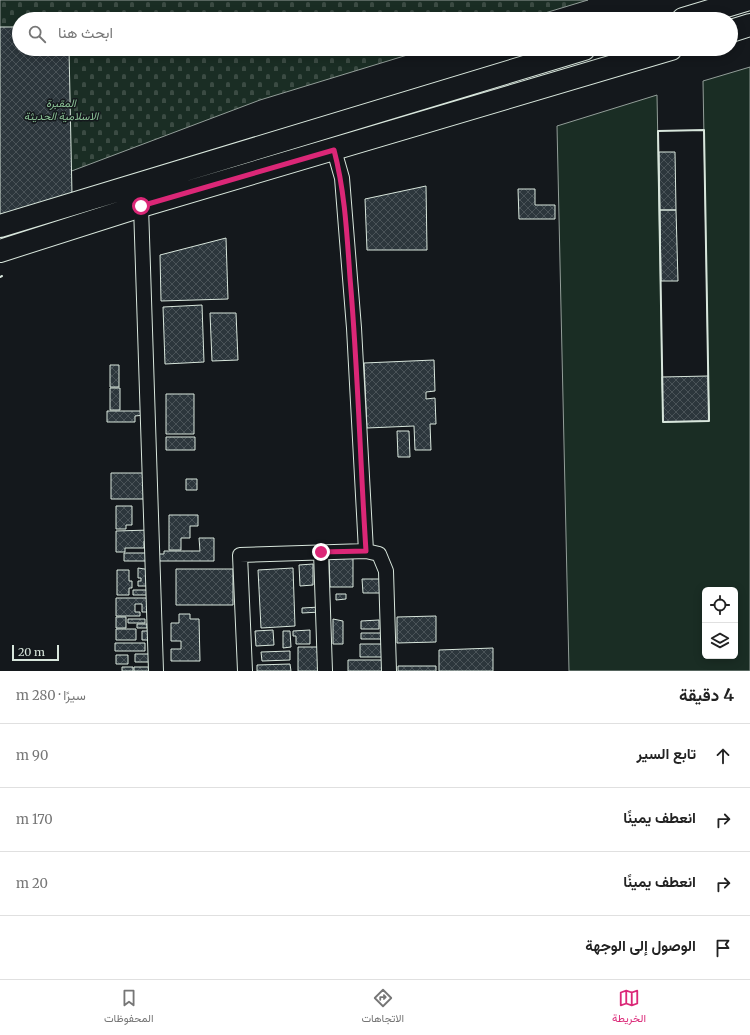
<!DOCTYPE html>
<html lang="ar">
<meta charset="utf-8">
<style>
:root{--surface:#fff;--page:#f2f2f2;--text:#222;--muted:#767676;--line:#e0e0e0;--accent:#db2777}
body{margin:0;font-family:Merriweather,Vazirmatn,serif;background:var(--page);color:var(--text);direction:rtl}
.controls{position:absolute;right:12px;bottom:12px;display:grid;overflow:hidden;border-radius:6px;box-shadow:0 2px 10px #0003}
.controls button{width:36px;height:36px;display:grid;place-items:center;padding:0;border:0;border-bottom:1px solid var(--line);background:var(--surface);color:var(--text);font:20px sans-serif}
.scale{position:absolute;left:12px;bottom:10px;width:47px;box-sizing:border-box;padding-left:4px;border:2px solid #d8e6dc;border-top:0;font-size:11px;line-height:14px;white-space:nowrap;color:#d8e6dc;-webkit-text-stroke:3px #14181c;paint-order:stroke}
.stop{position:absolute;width:12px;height:12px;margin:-9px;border:3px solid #db2777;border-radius:50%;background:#fff}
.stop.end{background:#db2777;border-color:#fff;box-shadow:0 1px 4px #0008}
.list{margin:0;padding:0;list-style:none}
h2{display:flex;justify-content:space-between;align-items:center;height:52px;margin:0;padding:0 16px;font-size:17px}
h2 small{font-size:13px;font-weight:400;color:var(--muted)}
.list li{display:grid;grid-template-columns:26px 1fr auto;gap:12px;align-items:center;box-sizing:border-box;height:64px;padding:0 16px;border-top:1px solid var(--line)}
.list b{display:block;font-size:15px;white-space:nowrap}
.list em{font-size:13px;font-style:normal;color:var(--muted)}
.icon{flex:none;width:22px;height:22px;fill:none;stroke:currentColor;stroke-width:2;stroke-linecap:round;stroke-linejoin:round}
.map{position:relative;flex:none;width:750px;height:671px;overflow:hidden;direction:ltr}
.search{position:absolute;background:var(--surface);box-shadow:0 2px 10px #0003;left:12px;right:12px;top:12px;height:44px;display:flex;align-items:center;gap:10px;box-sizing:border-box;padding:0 14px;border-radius:22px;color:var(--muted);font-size:15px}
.sheet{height:308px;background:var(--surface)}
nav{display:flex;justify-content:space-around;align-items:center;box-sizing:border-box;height:56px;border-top:1px solid var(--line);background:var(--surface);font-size:11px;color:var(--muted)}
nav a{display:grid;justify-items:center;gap:2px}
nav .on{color:var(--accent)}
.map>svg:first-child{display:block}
.green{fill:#1a2d24;stroke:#939e99;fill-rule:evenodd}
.cemetery{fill:url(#cemetery-stones);stroke:#939e99}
.building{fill:url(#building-cross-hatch);stroke:#d8e6dc}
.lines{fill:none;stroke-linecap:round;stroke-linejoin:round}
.street-casing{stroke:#d8e6dc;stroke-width:16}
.primary-casing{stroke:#d8e6dc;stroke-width:24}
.street{stroke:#14181c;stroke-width:14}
.primary{stroke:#14181c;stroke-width:22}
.wall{stroke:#d8e6dc;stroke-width:2}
.route{stroke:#db2777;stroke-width:5}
.labels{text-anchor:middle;stroke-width:3;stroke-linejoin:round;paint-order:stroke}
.park-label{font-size:11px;font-style:italic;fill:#8ac095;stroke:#14181c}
</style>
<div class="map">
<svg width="750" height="671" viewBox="0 0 750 671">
<defs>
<pattern id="cemetery-stones" width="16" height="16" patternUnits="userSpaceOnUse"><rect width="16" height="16" fill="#1a2d24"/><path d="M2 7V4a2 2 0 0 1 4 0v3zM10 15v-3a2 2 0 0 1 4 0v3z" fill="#3b4b43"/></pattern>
<pattern id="building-cross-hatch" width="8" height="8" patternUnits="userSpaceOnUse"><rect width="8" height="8" fill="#2c363c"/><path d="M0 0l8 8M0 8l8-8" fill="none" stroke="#4a5358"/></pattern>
</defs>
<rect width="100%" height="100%" fill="#14181c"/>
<!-- green -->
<path class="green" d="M750 67V671H569L557 126 657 95 663 421H709L703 81ZM705 590H735V656H705Z"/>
<!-- cemetery -->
<path class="cemetery" d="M0 0H588L525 19H19V49H427L260 100 0 198Z"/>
<!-- building -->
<path class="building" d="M0 27H19V49H69L72 195 0 215Z
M659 152H675L676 210H660Z
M426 186 427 250H367L365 199Z
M518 189H535V205H555V219H519Z
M660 210H676L678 281H661Z
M226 238 228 299 161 301 160 255Z
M202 305 204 362 165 364 163 307Z
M210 313H236L238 360 212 361Z
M434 360 435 391 426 392V399L435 398 436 424H430L431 450H415L414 426 367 428 364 363Z
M110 365H119V387H110Z
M708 376 709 421 663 422 662 377Z
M110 388H120V410H110Z
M166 394H194V434H166Z
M107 411H145V415L135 416V422H107Z
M397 431H409L410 457H398Z
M166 437H195V450H166Z
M111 473H148V499H111Z
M186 479H197V490H186Z
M116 506H132V525H126V529H116Z
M169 515H198V526H190V538H181V550H169Z
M150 530V541H144V548H125V552H116V531Z
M199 538H214V561H159L158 554H164V551H200Z
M124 553H151V561H124Z
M329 558H353V587H330Z
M313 564V585L300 586 299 565Z
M138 568 151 570V586H138V581H141V578H138Z
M293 568 295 626 261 628 258 570Z
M176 569H233V605H176Z
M117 570H129V581H132V588H129V595H117Z
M362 579H380L383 593H363Z
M133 590H151V595H133Z
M336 594H346V599L336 600Z
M116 598H153V612H142V604H135V612H140V616H116Z
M320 607V612L302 613V608Z
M179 614H190V619H199L200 661H171V649H181V641H171V623H179Z
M436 616V642L397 643V617Z
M116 617H126V628H116Z
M128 619H145V623H128Z
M333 619 343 621V644H333Z
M379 620V629H361V621Z
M137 624H147V628H137Z
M116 629H136V640H116Z
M273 630 274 645 256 646 255 631Z
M310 630V644H296V636H293V631Z
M142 631H153V640H142Z
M283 631H290L291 647 283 648Z
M361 633H381V639H361Z
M115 643H145V651H115Z
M360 644H382V657H360Z
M298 647H320L321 671H298Z
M493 648V671H439V650Z
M290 651V660L262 661 261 652Z
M135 654H153V662H135Z
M116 655H128V664H116Z
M348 660H382V671H348Z
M290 664 291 671H257V665Z
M398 666H436V671H398Z
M122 667H133V671H122Z
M134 667H153V671H134Z"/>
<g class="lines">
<!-- street casing -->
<g class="street-casing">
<path id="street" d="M334 150 342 178 354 328 366 551
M141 206 156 671
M321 552 325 671
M245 671 240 555 366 551 379 554 386 571 389 671"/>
</g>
<!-- primary casing -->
<g class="primary-casing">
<path id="primary" d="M683 19 746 0
M731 31 750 25
M0 226 584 49
M0 251 141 206 671 49"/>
</g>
<!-- street -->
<use href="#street" class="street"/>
<!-- primary -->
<use href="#primary" class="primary"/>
<!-- wall -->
<path class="wall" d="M704 130 709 421 663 422 658 131Z
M0 277 2 276"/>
</g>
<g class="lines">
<!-- route -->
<path class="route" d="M141 206 334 150C345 192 347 235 350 278 358 369 360 460 366 551L321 552"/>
</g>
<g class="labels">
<!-- park labels -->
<g class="park-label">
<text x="61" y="107">المقبرة<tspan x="61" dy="13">الاسلامية الحديثة</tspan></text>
</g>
</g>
</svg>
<div class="controls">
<button><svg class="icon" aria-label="locate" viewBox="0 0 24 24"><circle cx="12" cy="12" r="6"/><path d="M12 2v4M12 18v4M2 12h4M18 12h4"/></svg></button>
<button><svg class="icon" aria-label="layers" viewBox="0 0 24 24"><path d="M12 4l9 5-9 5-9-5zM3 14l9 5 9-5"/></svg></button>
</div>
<div class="scale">20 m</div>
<div class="stop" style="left:141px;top:206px"></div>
<div class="stop end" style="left:321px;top:552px"></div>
<div class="search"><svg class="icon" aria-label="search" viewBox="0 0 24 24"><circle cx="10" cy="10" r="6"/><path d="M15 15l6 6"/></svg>ابحث هنا</div>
</div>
<section class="sheet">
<h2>4 دقيقة<small>سيرًا · 280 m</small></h2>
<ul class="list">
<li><svg class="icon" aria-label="ahead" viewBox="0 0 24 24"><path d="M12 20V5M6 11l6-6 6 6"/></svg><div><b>تابع السير</b></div><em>90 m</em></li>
<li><svg class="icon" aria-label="right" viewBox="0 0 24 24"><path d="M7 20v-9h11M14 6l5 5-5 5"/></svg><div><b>انعطف يمينًا</b></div><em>170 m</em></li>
<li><svg class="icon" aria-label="right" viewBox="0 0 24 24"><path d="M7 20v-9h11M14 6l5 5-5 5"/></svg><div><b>انعطف يمينًا</b></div><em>20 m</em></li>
<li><svg class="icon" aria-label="arrive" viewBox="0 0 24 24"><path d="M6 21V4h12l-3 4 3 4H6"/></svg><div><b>الوصول إلى الوجهة</b></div></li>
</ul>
</section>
<nav>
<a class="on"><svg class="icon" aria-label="map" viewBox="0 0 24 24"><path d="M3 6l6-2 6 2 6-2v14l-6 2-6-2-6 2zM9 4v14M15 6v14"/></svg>الخريطة</a>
<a><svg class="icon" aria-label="directions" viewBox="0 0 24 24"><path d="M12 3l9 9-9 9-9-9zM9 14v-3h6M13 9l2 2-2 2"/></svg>الاتجاهات</a>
<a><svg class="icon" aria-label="saved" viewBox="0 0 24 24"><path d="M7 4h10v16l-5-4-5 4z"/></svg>المحفوظات</a>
</nav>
